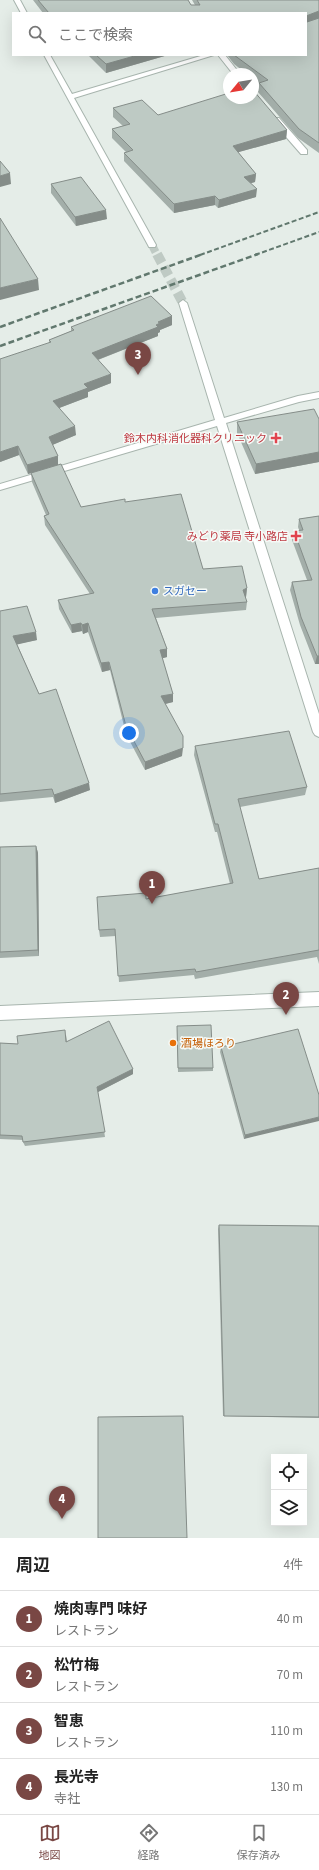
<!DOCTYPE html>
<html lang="ja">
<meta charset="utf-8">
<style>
:root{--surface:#fff;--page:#f6f6f6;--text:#222;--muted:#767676;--line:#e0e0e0;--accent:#794744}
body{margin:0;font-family:"Source Sans 3","Noto Sans JP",sans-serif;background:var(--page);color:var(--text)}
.controls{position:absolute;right:12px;bottom:12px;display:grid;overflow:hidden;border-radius:0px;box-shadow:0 4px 16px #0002}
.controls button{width:36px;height:36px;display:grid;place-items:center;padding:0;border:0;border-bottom:1px solid var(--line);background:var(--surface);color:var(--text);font:20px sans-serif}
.compass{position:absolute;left:223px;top:68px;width:36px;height:36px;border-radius:50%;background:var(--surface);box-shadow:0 4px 16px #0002;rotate:240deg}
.you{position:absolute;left:129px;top:733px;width:14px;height:14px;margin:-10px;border:3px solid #fff;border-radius:50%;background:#1a73e8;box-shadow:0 0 0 6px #1a73e833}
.badge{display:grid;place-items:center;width:26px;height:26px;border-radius:50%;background:var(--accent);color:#fff;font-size:13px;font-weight:700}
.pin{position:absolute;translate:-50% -33px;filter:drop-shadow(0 1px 2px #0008)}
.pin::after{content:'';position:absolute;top:21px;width:14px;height:12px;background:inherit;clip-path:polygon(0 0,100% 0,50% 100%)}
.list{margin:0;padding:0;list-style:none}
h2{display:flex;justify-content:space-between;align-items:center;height:52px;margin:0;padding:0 16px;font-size:17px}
h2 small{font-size:13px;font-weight:400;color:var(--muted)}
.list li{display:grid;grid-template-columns:26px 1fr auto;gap:12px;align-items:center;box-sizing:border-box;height:56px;padding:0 16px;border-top:1px solid var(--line)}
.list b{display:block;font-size:15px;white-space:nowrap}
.list p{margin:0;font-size:13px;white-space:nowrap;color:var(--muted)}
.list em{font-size:13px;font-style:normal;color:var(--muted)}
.icon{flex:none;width:22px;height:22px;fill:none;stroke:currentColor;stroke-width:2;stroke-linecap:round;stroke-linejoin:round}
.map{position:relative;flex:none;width:319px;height:1538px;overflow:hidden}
.search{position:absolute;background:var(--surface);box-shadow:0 4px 16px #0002;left:12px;right:12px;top:12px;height:44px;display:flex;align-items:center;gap:10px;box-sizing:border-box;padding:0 14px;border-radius:0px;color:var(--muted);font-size:15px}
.sheet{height:276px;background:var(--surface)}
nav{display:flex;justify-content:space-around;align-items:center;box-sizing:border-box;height:56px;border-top:1px solid var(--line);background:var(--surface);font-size:11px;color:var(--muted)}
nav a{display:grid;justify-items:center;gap:2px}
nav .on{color:var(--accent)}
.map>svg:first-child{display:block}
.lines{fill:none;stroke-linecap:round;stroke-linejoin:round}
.minor-tunnel-far1{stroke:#bfcac4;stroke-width:8;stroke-dasharray:8 3.5;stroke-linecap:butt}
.minor-tunnel{stroke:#bfcac4;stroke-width:10;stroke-dasharray:10 4.5;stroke-linecap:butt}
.minor-casing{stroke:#a8b5ae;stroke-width:2}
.minor{fill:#fff;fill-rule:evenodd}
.rail-far1{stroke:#61786e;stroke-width:2;stroke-dasharray:5 2.5;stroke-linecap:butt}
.rail{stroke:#61786e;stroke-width:2.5;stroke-dasharray:6 3;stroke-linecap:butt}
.wall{fill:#a3aea9}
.shaded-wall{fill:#858d89}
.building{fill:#becac4;stroke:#858d89}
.health-dot{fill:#e0444e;stroke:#f6faf7;stroke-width:1.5}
.shop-dot{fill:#3f7fe0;stroke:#f6faf7;stroke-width:1.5}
.food-dot{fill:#e8710a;stroke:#f6faf7;stroke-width:1.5}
.labels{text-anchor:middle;stroke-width:3;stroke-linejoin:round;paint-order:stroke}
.health-label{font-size:11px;fill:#be3a42;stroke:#f6faf7;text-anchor:end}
.shop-label{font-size:11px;fill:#366cbe;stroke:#f6faf7;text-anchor:start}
.food-label{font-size:11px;fill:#c56008;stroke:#f6faf7;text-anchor:start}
</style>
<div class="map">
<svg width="319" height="1538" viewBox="0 0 319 1538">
<rect width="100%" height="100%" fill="#e5ede8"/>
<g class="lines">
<!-- minor-tunnel-far1 -->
<path class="minor-tunnel-far1" d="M152 245 157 255"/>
<!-- minor-tunnel -->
<path class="minor-tunnel" d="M157 254 183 303"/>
<!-- minor casing -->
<g class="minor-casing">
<path id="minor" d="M14 0H20L27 13H21Z
M44 55H50L72 94 204 55H214L74 98 156 245 155 247H149L148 245Z
M218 55H225L240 74H233Z
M273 118H279L307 150V154H301L273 122Z
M183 300 187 303 224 418 298 396 319 392V398L299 402 226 423 319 714V737L315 735 313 732 217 426 0 490V484L215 420 179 303Z
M319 992V1006L0 1020V1006Z"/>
</g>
<!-- minor -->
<use href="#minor" class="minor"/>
<!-- rail-far1 -->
<path class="rail-far1" d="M200 255 319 212
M255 255 319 232"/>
<!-- rail -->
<path class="rail" d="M0 327 203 254
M0 346 258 254"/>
</g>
<!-- wall -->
<path class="wall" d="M33 0H188L191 5H195L192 0H319V153L298 138 258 92 259 83 253 78V74H247L234 64 227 55H306V13H43Z
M88 55H168L106 73Z
M113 108 158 115 287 130 286 139 238 152 256 174 255 182 251 183 256 197 218 208 215 205 174 213 124 161V153L126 152 112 138V129L123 126 113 117Z
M51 184 107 219 76 226 51 193Z
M172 316V325L160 330V332L158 333V336L98 360 111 383 88 392V397L59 408 76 435 52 445 58 456V465L81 507 125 502 203 569 247 588 246 597H245L247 602 246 610 156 618 167 649V657L162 658 173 694V702L165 704 182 756 145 770 126 734 110 670 102 672 88 632 83 634 82 631 72 633 59 609 58 600 90 594 45 525 44 516 46 515 32 482 31 473 28 474 19 455 0 462 49 342V340L71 331V327Z
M319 419V462L255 474 237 433V422Z
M319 516V664H315L300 625 290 590 292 582 307 580 292 540 294 531 299 530 298 527 299 519Z
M0 611 37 640 17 644 39 694 90 790 55 803 53 797 0 802Z
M195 746 307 787 305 795 240 807 259 879 319 868V964L317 957 195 979 194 975 119 982 116 936 100 937 99 930 146 899 230 884 217 832H215L194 755Z
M36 846 38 853 39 956 0 958V847Z
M177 1029 213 1068V1071L178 1072Z
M66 1035 67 1041 133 1069V1074L98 1092 105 1137 25 1146 23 1142V1140L0 1139V1043L18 1044Z
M221 1047 319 1095 244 1139 220 1052Z
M219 1225 319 1226V1418L223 1416 218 1229Z"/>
<!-- shaded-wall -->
<path class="shaded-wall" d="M319 11V20L306 24V16Z
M138 55H168L106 73V64Z
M287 130 286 139 232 154 233 146Z
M10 173 11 184 0 187V176Z
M256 174 255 182 244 185V177Z
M257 189 256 197 218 208 219 200Z
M215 196V205L174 213V204Z
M106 210 107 219 76 226 75 217Z
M38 279 39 290 0 300V288Z
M172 316V325L160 330V332L158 333V336L92 362V353L156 325 158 322Z
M111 374V383L88 392V397L54 410 53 401 84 384Z
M75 426 76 435 50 446 49 437Z
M18 446 19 455 0 462V452Z
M319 452V462L255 474 256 464Z
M58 456V465L28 474 27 465Z
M247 588 246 597 242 599 243 590Z
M81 623 82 631 72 633 71 625Z
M88 623V632L83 634 82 625Z
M36 632 37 640 15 645 13 636Z
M167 649V657L160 659V650Z
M317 656H319V664H315Z
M109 662 110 670 102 672 101 663Z
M173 694V702L161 705V696Z
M183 748 182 756 145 770V762Z
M89 783 90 790 55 803 54 795Z
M36 846 38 853 39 956 38 950Z
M133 1069V1074L98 1092 97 1087Z
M319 1117V1121L244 1139 245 1135Z"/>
<!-- building -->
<path class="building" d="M38 0H188L191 5H200L197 0H319V11L306 16V13H49Z
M319 18V143L299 129 259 83 268 80 234 55H306V21L307 22Z
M96 55H138L106 64Z
M253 90 287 130 233 146 256 174 244 177 257 189 219 200 215 196 174 204 124 153 133 150 112 129 130 124 113 108 142 100 158 115 229 93V98H253Z
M0 161 10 173 0 176Z
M81 177 106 210 75 217 51 184Z
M0 218 38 279 0 288Z
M151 296 172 316 158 322 160 323 156 325 158 327 92 353 111 374 84 384 88 388 53 401 75 426 49 437 58 456 27 465 18 446 0 452V359L51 342 49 340 74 330 71 327Z
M314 409 319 419V452L256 464 237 422Z
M61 464 81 507 125 499V502L181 494 203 569 242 566 247 588 243 590 247 602 152 609 167 649 160 650 173 694 161 696 183 736V748L145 762 126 726 109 662 101 663 88 623 82 625 81 623 71 625 58 600 94 593 44 516 49 514 31 473Z
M319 516V656H317L301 617 292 582 312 580 294 531 303 530 299 519Z
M27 606 36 632 13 636 39 694 56 689 89 783 54 795 52 789 0 794V611Z
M289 731 307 787 238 799 259 879 319 868V950L196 972 195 969 118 976 115 929 99 930 97 897 146 893V899L233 883 218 824H215L195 746Z
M36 846 38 950 0 952V847Z
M109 1021 133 1069 97 1087 105 1132 23 1142 22 1136 0 1135V1043L18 1044 17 1036 65 1030 66 1042Z
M211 1025 213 1068H178L177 1026Z
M298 1029 319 1095V1117L245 1135 221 1047Z
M219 1225 319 1226V1417L224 1416Z
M183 1416 187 1538H98V1417Z"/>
<!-- markers -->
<g class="health-dot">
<path d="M274 432h4v4h4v4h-4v4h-4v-4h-4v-4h4z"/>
<path d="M294 530h4v4h4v4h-4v4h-4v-4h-4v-4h4z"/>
</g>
<circle class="shop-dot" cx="155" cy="591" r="4"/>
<circle class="food-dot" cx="173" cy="1043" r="4"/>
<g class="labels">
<!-- health labels -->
<g class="health-label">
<text x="267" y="442">鈴木内科消化器科クリニック</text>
<text x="288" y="540">みどり薬局 寺小路店</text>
</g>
<!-- shop labels -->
<g class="shop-label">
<text x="163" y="595">スガセー</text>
</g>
<!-- food labels -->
<g class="food-label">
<text x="181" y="1047">酒場ほろり</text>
</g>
</g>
</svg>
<div class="controls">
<button><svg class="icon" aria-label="locate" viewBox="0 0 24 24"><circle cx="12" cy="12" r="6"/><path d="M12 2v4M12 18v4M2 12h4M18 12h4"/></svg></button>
<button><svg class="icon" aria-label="layers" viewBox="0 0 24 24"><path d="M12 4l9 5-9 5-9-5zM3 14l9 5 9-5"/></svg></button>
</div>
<svg class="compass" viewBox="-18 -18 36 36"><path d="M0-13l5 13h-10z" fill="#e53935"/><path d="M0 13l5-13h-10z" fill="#767676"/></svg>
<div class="you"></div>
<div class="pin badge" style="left:152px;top:904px">1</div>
<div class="pin badge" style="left:286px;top:1015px">2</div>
<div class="pin badge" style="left:138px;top:375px">3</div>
<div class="pin badge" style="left:62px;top:1519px">4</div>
<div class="search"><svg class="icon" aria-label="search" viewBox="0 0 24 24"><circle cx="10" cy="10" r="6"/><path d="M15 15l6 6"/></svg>ここで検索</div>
</div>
<section class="sheet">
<h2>周辺<small>4件</small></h2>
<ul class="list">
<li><span class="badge">1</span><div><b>焼肉専門 味好</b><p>レストラン</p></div><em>40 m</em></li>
<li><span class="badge">2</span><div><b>松竹梅</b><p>レストラン</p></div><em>70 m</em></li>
<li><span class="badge">3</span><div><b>智恵</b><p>レストラン</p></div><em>110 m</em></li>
<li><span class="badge">4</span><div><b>長光寺</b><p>寺社</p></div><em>130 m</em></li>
</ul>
</section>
<nav>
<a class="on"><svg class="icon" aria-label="map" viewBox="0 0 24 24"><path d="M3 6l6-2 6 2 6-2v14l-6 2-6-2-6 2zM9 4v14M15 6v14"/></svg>地図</a>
<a><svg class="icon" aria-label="directions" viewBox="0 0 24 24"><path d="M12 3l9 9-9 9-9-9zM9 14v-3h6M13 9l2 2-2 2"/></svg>経路</a>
<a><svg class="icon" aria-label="saved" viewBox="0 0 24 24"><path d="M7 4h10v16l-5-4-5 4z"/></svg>保存済み</a>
</nav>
